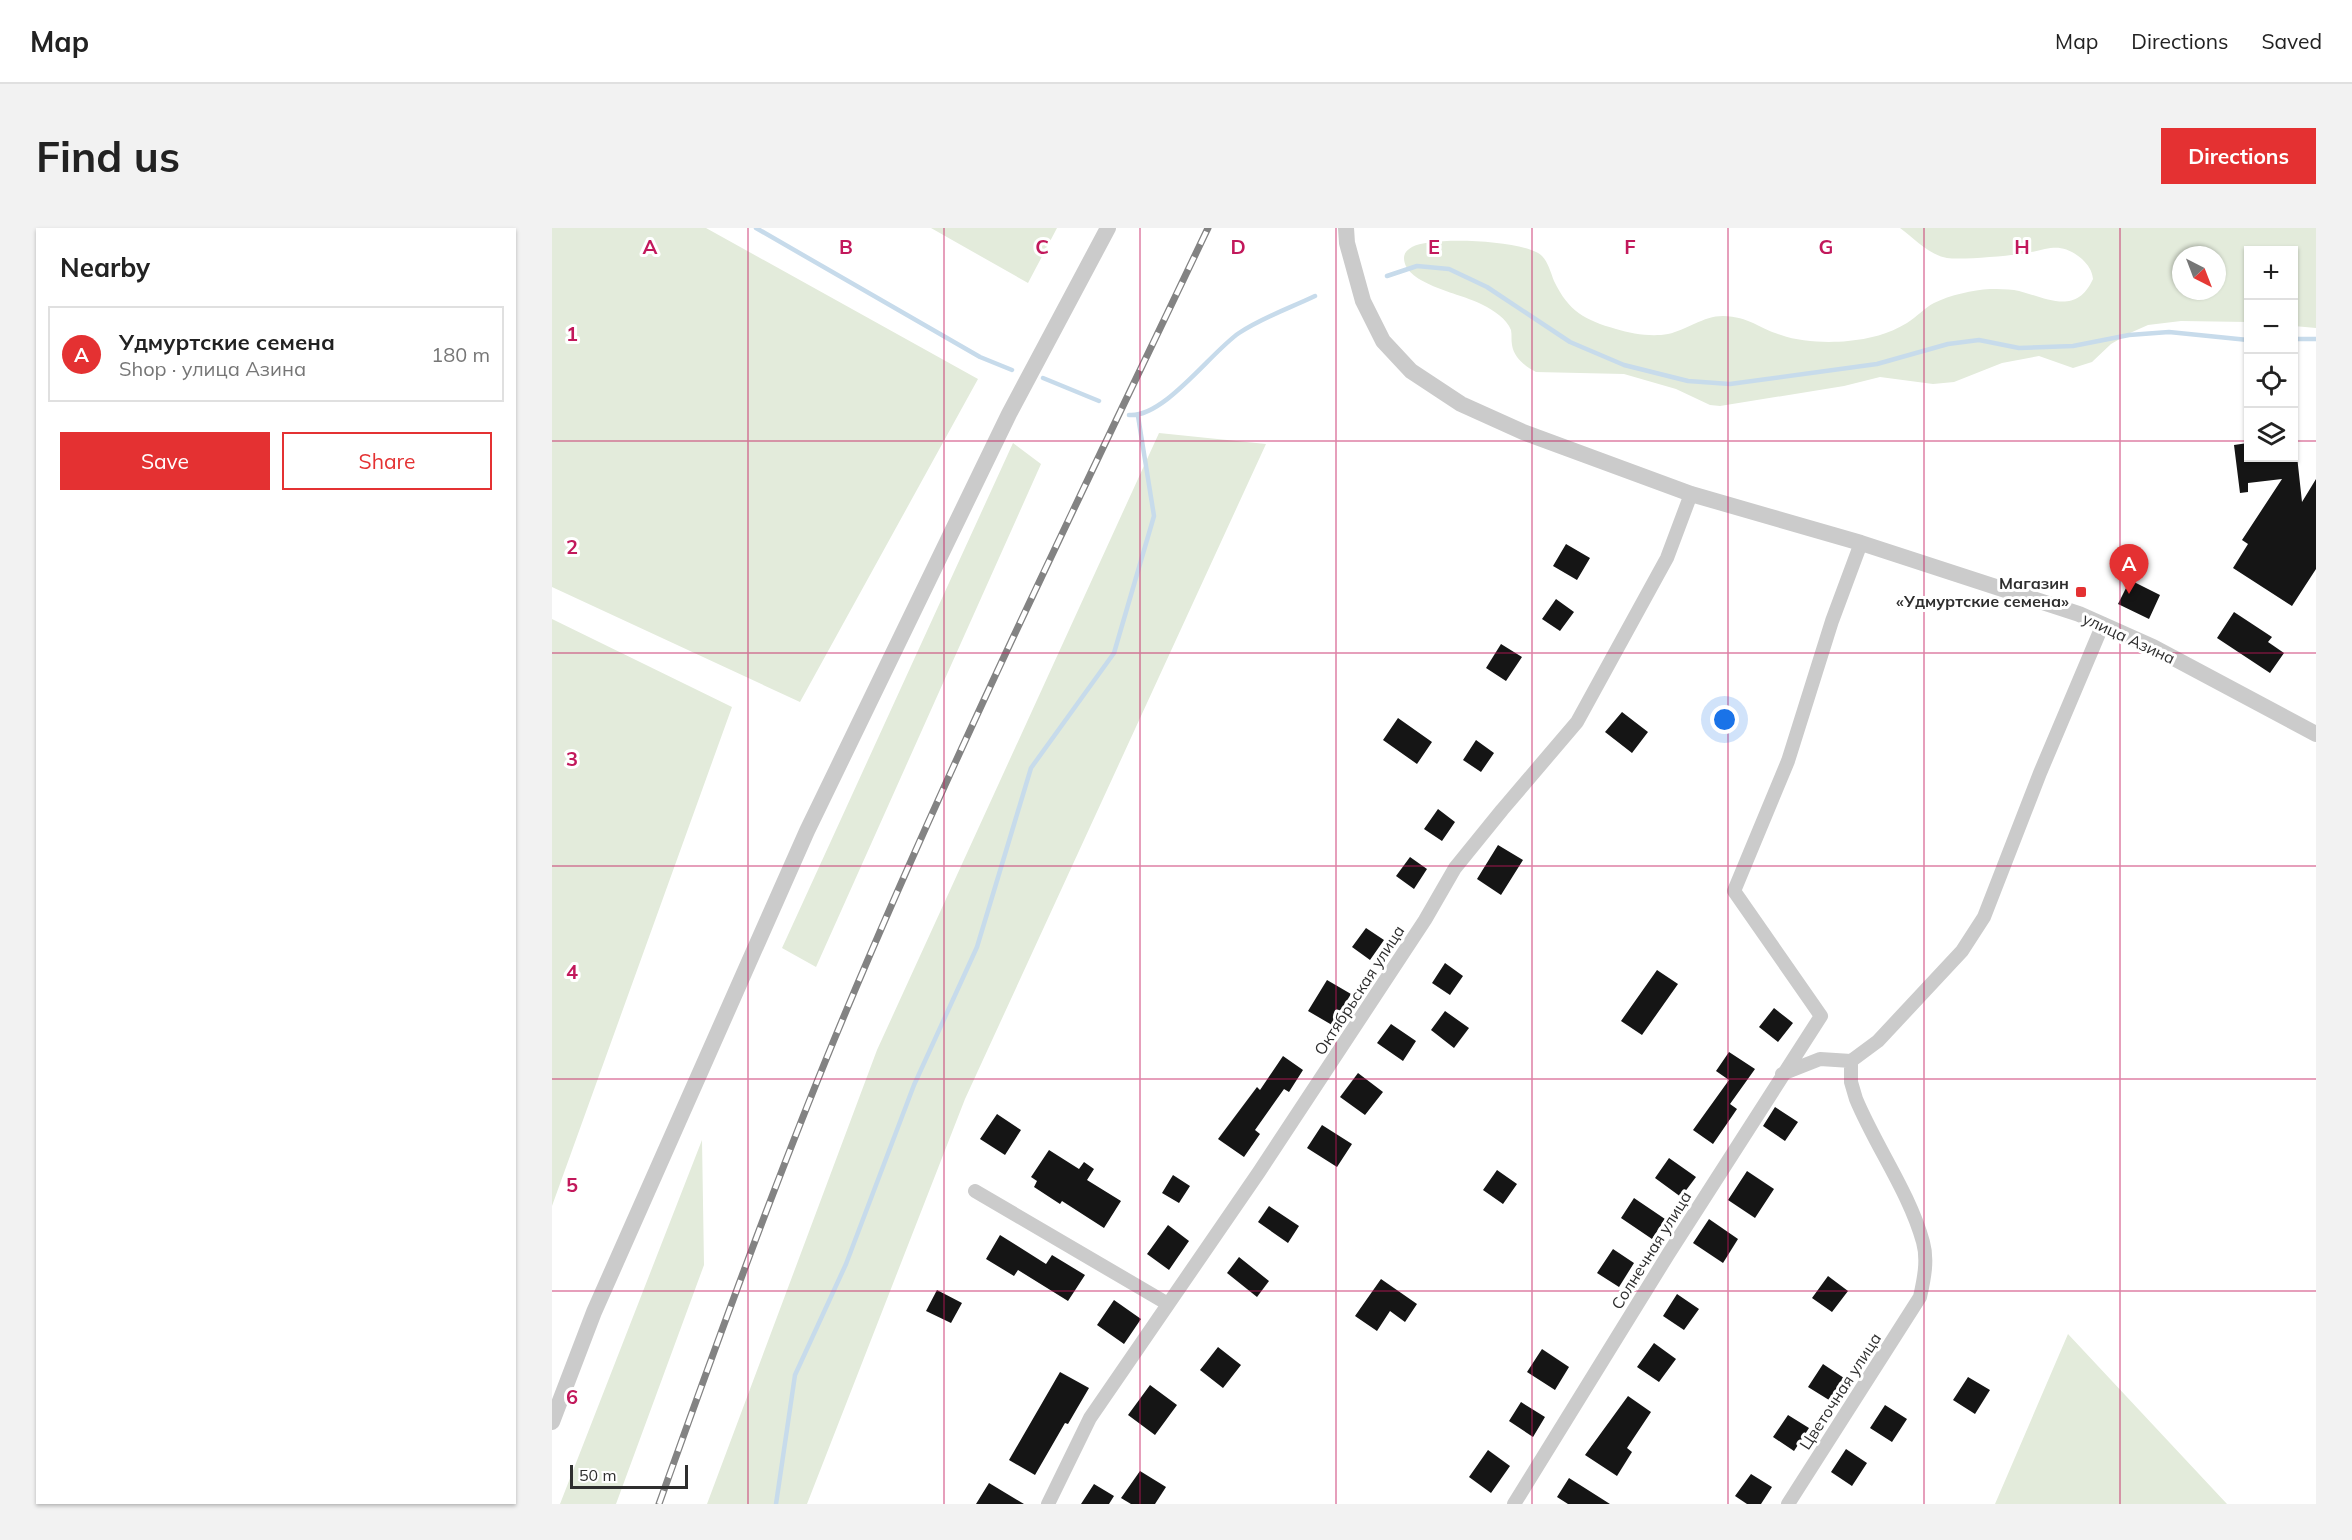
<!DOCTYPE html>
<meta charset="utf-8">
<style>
:root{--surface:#fff;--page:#f2f2f2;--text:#222;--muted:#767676;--line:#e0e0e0;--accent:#e43132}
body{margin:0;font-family:Mulish,sans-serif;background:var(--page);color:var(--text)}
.controls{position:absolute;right:18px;top:18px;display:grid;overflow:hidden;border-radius:0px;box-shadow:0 2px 4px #0004}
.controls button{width:54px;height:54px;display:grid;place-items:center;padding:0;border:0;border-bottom:2px solid var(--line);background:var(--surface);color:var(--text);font:30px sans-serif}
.compass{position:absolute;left:1620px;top:18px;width:54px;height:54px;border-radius:50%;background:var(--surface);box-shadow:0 2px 4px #0004;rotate:138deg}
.scale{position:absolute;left:18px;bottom:15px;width:118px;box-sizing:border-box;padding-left:6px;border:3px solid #2e2e2e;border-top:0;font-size:16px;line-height:21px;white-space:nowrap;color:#2e2e2e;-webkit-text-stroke:4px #fff;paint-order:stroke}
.you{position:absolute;left:1173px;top:492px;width:21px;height:21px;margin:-15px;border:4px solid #fff;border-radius:50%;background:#1a73e8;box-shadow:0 0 0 9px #1a73e833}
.badge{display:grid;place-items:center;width:39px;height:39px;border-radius:50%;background:var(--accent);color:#fff;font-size:20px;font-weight:700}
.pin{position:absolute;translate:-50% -50px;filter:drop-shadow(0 2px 3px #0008)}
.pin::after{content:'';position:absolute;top:32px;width:21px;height:18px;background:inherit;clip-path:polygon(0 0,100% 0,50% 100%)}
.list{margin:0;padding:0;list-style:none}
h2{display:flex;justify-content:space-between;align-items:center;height:78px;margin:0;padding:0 24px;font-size:26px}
h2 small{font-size:20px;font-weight:400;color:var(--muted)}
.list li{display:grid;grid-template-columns:39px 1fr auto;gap:18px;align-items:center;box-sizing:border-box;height:96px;margin:0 12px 12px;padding:0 12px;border:2px solid var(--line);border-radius:0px}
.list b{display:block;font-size:22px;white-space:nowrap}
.list p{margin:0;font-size:20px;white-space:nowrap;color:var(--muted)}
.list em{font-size:20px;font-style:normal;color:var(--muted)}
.actions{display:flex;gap:12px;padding:18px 24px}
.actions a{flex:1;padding:14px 0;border:2px solid var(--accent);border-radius:0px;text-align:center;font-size:21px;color:var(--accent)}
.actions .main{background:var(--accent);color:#fff}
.icon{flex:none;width:33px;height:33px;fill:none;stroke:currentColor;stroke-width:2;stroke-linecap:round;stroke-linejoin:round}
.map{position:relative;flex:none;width:1764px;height:1276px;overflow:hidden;border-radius:0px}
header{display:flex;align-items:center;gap:36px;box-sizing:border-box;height:84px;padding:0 30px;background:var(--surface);border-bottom:2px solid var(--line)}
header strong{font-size:28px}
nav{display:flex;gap:33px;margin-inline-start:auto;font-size:21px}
.intro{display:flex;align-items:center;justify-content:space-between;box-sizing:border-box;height:144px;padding:0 36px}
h1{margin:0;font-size:42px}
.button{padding:15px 27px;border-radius:0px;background:var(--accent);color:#fff;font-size:21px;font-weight:700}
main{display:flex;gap:36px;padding:0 36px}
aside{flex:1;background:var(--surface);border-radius:0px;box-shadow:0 2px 4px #0004}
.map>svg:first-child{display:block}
.green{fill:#e3ebdb;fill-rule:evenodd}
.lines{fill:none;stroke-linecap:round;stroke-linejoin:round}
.stream{stroke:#c7dbeb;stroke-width:4.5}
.building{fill:#151515}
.minor{stroke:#cbcbcb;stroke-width:14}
.tertiary{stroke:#cbcbcb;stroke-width:16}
.rail-casing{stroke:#838383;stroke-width:7}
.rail{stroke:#fff;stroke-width:4.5;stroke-dasharray:14;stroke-linecap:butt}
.grid{fill:none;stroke:#c2185b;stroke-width:1.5;stroke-opacity:0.55}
.poi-dot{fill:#e43132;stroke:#fff;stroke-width:2}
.labels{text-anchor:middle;stroke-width:6;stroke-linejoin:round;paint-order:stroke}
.poi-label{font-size:16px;font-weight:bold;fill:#2e2e2e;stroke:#fff;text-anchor:end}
.street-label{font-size:16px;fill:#2e2e2e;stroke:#fff}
.grid-label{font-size:20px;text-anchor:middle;font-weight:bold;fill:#c2185b;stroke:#fff;stroke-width:6;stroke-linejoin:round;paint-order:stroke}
</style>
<header>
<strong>Map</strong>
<nav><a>Map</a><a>Directions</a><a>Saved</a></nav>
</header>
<div class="intro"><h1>Find us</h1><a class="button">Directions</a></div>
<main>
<aside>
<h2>Nearby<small></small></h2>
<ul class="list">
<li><span class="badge">A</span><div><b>Удмуртские семена</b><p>Shop · улица Азина</p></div><em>180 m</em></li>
</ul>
<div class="actions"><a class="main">Save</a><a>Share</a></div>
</aside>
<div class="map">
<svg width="1764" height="1276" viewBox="0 0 1764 1276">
<rect width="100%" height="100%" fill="#fff"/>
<!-- green -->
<path class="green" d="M0 0H154L426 151 248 474 0 359Z
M379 0H505L476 55Z
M1348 0H1764V100L1742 98V22H1696V94L1629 93 1596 97 1578 105 1559 116 1540 134 1521 140 1487 128 1450 135 1402 154 1381 156 1328 149 1292 158 1168 178 1158 177 1124 161 1072 146 984 144C973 138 962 130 960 117 959 112 960 107 959 102 955 91 941 82 931 77 913 66 852 57 852 30 852 25 855 22 860 19 879 8 974 12 990 28 996 34 999 45 1002 53 1017 84 1033 92 1064 101 1080 106 1100 109 1116 106 1135 102 1151 88 1171 88 1198 89 1206 100 1229 107 1248 114 1276 115 1296 113 1317 111 1337 106 1355 95 1365 89 1372 80 1382 75 1398 67 1421 62 1438 61 1446 61 1455 61 1462 62 1493 68 1523 90 1541 51 1540 42 1536 37 1530 31 1508 13 1498 21 1474 25 1457 28 1410 32 1395 30 1377 27 1362 10 1348 0ZM1629 27H1665V63H1629Z
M607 205 714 216 413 871 255 1276H155L325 822Z
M461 215 489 236 264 739 230 720Z
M0 391 180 479 0 978Z
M150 912 152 1037 64 1276H8Z
M1516 1106 1675 1276H1443Z"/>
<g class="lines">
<!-- stream -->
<path class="stream" d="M204 0 428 129 460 142
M835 48 865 38 897 41 935 59 1018 114 1072 137 1136 153 1178 156 1325 136 1396 116 1427 112 1467 120 1521 118 1577 107 1617 104 1696 112
M1742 111H1764
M491 150 547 173
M577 187C612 190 659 124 687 105 711 89 738 80 763 68
M224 1276 243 1147 294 1036 362 857 425 719 479 540 562 425 602 288 586 188"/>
</g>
<!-- building -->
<path class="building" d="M1696 215V230L1745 228 1750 274 1764 251V341L1740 378 1681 340 1696 316 1690 312 1730 251 1696 255V264L1688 265 1682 217Z
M1014 316 1038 330 1025 352 1001 338Z
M1578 352 1608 367 1597 391 1566 376Z
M1004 371 1022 384 1008 403 990 391Z
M1682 384 1720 409 1716 414 1732 425 1718 445 1665 410Z
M949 416 970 429 954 453 934 440Z
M1070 484 1096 504 1080 525 1053 504Z
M846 490 880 514 865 536 831 512Z
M924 512 942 525 929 544 911 532Z
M886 581 903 594 890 613 872 601Z
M946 617 971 632 949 667 925 651Z
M858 629 875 641 862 661 844 648Z
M814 700 832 712 818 732 800 719Z
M893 735 911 748 898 767 880 755Z
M1105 742 1126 756 1090 807 1069 793Z
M775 752 799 766 780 797 756 783Z
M1222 780 1241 795 1226 814 1207 799Z
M893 783 917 800 902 820 879 802Z
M839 796 864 813 851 833 825 815Z
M1177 824 1203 841 1178 876 1185 881 1161 916 1141 902 1177 852 1164 843Z
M731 828 751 842 737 864 732 861 703 902 708 906 692 929 666 911 705 859 708 862Z
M806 845 831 864 813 887 788 869Z
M1223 879 1246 894 1233 913 1211 898Z
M445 886 469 902 453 927 428 911Z
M770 897 800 916 785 939 755 920Z
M497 922 527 941 532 934 542 941 535 952 569 973 552 1000 510 973 508 976 482 959 485 953 479 949Z
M1117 930 1144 949 1129 969 1103 950Z
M945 942 965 956 951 976 931 962Z
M1195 943 1222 961 1203 990 1176 972Z
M621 947 638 958 627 975 610 965Z
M1082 970 1113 991 1100 1011 1069 990Z
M717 978 747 998 736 1015 706 994Z
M1157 991 1186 1011 1171 1035 1141 1015Z
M616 997 637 1013 617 1042 595 1026Z
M448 1007 494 1036 500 1027 533 1047 516 1073 466 1042 462 1048 434 1031Z
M1061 1021 1082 1035 1067 1059 1045 1045Z
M687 1029 717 1053 705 1069 675 1045Z
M1276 1048 1296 1063 1280 1084 1260 1070Z
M829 1051 865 1076 853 1094 838 1083 825 1103 803 1088Z
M385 1062 410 1075 399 1095 374 1083Z
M1125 1066 1147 1081 1132 1102 1111 1088Z
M562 1072 589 1091 572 1116 545 1097Z
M1102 1115 1124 1131 1107 1154 1085 1139Z
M666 1119 689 1137 671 1160 648 1142Z
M990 1121 1017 1139 1003 1162 975 1144Z
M1271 1136 1292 1150 1277 1172 1256 1159Z
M508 1144 537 1160 516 1196 513 1195 483 1247 457 1232Z
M1416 1149 1438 1162 1423 1186 1401 1172Z
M598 1157 625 1177 603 1207 576 1187Z
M1076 1168 1099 1184 1075 1220 1080 1224 1065 1248 1033 1227Z
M969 1174 993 1189 981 1209 957 1193Z
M1333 1177 1355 1191 1340 1214 1318 1200Z
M1236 1187 1257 1200 1242 1223 1221 1209Z
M1294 1221 1315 1235 1300 1258 1279 1244Z
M936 1222 958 1238 939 1265 917 1249Z
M588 1243 614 1259 603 1276H579L569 1270Z
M1199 1246 1220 1259 1209 1276H1195L1183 1268Z
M1017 1250 1058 1276H1016L1005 1269Z
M437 1255 472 1276H424Z
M542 1256 562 1268 557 1276H529Z"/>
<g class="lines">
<!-- minor -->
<path class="minor" d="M1230 846 1268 831 1299 833 1326 813 1410 723 1432 689 1488 545 1551 396
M423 963 616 1076
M496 1276 538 1190 707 944 873 692 903 640 950 582 1025 494 1115 330 1139 266
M962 1276 1117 1025 1269 788 1182 663 1236 533 1280 393 1309 315
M1236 1276 1368 1069C1372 1051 1376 1032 1371 1014 1357 964 1324 919 1304 871L1299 854V833"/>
<!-- tertiary -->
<path class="tertiary" d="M794 0 795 15 811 73 831 113 859 143 909 176 971 204 1139 266 1309 315 1527 386 1601 419 1764 506
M0 1194 42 1084 255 603 457 186 556 0"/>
<!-- rail casing -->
<g class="rail-casing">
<path id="rail" d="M107 1276C163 1120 219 965 282 812 396 537 528 269 656 0"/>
</g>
<!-- rail -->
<use href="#rail" class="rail"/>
</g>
<!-- grid -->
<path class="grid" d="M196 0V1276M392 0V1276M588 0V1276M784 0V1276M980 0V1276M1176 0V1276M1372 0V1276M1568 0V1276M0 213H1696M1742 213H1764M0 425H1764M0 638H1764M0 851H1764M0 1063H1764"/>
<!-- markers -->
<rect class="poi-dot" x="1523" y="358" width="12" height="12" rx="3"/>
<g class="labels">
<!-- poi labels -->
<g class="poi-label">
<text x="1517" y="361">Магазин<tspan x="1517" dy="18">«Удмуртские семена»</tspan></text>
</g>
<!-- street labels -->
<g class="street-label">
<text transform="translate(1577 410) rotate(25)" y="6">улица Азина</text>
<text transform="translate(807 762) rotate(-57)" y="6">Октябрьская улица</text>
<text transform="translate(1099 1022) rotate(-58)" y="6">Солнечная улица</text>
<text transform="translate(1288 1163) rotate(-57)" y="6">Цветочная улица</text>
</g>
</g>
<g class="grid-label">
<text x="98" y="26">A</text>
<text x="294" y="26">B</text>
<text x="490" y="26">C</text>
<text x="686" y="26">D</text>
<text x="882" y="26">E</text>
<text x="1078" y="26">F</text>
<text x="1274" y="26">G</text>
<text x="1470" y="26">H</text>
<text x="20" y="113">1</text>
<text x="20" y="326">2</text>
<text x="20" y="538">3</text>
<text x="20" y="751">4</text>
<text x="20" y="964">5</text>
<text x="20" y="1176">6</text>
</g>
</svg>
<div class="controls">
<button>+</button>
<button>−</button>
<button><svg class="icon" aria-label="locate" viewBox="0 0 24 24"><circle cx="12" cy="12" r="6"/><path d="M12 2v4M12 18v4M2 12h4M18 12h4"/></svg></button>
<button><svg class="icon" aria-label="layers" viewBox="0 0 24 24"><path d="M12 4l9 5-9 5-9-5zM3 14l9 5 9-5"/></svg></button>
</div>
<svg class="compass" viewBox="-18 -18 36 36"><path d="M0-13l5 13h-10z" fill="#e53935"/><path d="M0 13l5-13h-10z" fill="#767676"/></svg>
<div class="scale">50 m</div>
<div class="you"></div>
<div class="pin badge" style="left:1577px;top:366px">A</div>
</div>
</main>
